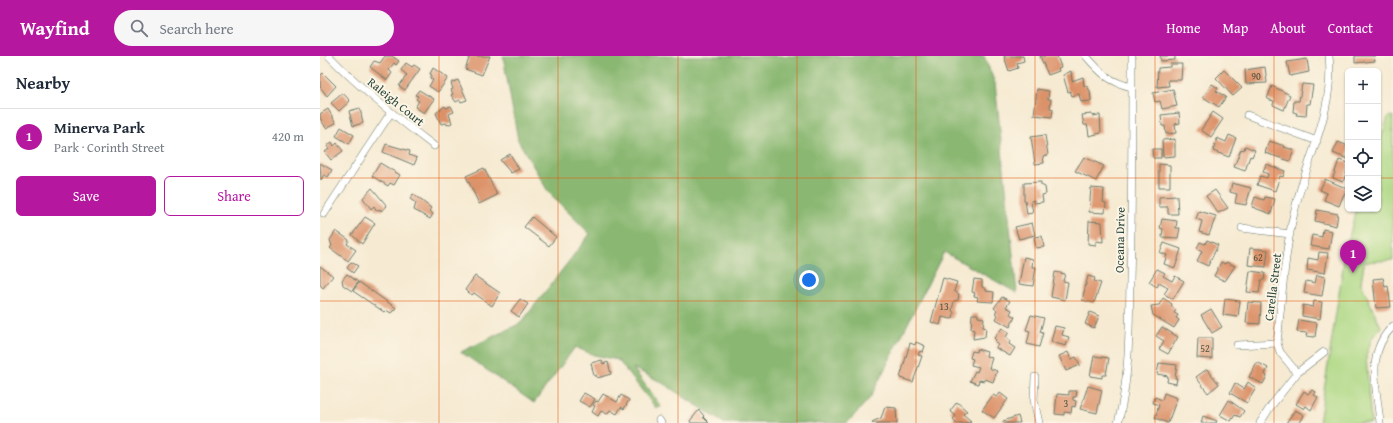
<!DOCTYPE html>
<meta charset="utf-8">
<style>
:root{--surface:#fff;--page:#f6f6f7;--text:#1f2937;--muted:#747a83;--line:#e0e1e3;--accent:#b5179e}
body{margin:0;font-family:"Gentium Book Plus",serif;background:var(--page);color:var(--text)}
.controls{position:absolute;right:12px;top:12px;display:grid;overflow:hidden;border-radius:6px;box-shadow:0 1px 3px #0004}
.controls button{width:36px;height:36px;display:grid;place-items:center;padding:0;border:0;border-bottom:1px solid var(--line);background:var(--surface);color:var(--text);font:20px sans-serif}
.you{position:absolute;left:489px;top:224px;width:14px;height:14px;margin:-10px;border:3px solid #fff;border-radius:50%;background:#1a73e8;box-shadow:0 0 0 6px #1a73e833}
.badge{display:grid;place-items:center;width:26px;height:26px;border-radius:50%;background:var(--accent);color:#fff;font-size:13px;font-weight:700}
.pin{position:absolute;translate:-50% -33px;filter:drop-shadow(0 1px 2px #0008)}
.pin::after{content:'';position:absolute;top:21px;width:14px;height:12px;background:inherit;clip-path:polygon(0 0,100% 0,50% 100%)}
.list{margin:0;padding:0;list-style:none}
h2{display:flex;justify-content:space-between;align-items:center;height:52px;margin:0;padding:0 16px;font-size:17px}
h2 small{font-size:13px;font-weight:400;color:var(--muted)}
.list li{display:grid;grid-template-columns:26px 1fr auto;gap:12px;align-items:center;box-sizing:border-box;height:56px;padding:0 16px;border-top:1px solid var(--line)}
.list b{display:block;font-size:15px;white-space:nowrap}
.list p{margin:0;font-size:13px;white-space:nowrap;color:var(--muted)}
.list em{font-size:13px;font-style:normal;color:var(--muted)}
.actions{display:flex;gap:8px;padding:12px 16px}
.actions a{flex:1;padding:9px 0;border:1px solid var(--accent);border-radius:6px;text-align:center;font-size:14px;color:var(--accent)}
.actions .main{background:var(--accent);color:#fff}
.icon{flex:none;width:22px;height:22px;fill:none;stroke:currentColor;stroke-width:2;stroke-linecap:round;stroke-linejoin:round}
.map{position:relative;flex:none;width:1073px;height:367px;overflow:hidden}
header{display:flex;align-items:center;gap:24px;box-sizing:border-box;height:56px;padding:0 20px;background:var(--accent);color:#fff}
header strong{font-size:19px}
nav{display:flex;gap:22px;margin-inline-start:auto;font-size:14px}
.search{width:280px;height:36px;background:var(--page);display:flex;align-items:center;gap:10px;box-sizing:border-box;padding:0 14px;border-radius:22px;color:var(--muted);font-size:15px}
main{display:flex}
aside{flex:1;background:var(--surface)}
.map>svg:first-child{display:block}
.green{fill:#add884;stroke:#668a5c}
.forest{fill:#8ab872;stroke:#547a53}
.building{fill:#dc9269}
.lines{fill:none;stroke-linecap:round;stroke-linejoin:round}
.street-casing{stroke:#6a7a6b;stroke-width:8}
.street{stroke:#fff;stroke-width:7}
.grid{fill:none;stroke:#e8590c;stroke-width:1;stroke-opacity:0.55}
.labels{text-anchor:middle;stroke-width:4;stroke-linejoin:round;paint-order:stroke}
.number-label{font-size:10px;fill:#4e5241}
.street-label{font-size:12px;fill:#1f3d34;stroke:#fcf5e5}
</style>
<header>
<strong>Wayfind</strong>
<div class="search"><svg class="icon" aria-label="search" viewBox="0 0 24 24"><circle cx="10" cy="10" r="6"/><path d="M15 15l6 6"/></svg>Search here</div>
<nav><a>Home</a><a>Map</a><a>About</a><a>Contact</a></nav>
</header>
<main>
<aside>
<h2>Nearby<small></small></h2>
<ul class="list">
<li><span class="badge">1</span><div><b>Minerva Park</b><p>Park · Corinth Street</p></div><em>420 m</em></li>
</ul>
<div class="actions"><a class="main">Save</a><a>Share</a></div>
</aside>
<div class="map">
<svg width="1073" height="367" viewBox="0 0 1073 367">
<rect width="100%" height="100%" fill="#fcf5e5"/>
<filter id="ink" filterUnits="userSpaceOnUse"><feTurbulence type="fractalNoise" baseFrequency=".025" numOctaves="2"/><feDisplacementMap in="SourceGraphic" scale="8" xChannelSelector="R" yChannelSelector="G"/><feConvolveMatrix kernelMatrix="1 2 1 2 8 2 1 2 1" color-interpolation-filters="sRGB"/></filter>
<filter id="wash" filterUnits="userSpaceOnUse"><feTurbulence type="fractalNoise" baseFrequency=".012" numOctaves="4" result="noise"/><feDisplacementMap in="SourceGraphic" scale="16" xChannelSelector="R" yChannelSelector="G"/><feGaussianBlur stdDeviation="0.9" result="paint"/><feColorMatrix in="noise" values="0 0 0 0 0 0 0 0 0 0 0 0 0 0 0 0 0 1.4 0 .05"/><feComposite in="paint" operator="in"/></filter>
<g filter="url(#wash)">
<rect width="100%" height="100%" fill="#f6ead2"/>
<!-- green -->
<path class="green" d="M1073 60V204L1044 206 1041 227 1061 271 1052 282 1046 300 1051 367H999L1025 198 1036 153H1058V92L1068 61Z"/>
<!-- forest -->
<path class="forest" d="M183 0H664L675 27 697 237 624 196 550 342 527 367H404L341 326 313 312 341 351 336 352 298 304 274 299 255 291 214 347 141 296 201 267 270 178 229 137 198 84Z"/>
<g id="blocks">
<!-- building -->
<path class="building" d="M65 0H72L79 5 76 9 74 7 69 14 72 17 67 24 50 11 54 5 60 7Z
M150 0H170L162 19 145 13Z
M684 0H703L704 5 697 7 698 12 689 15Z
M720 0H737L741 11 738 12 739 15 728 19Z
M840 0H855V4L841 5Z
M1035 0H1054L1055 5 1035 7Z
M987 3 989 16 970 20 967 6Z
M86 7 92 11 94 9 100 13 85 34 79 30 87 19 81 14Z
M850 8H862L861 24H848L849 30 837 31 838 12 850 11Z
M945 11 947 27 926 28 925 14Z
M113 12 128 22 118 36 109 30 113 24 110 22 112 19 110 18Z
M904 14 922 32 913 40 896 22Z
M751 15 752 25 763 21 764 30H767L770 35 771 45 761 46 759 38 752 40 750 35 748 36 743 19Z
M3 17 16 30 7 40 0 31V20Z
M138 24 147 44 141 46 140 44 136 46 131 39 133 38 131 34 133 33 131 27Z
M892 28 898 32 896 35 906 41 899 51 883 41Z
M982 28 993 29 990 48H987L986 60 976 59 977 57 973 56 974 45H979Z
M952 30 970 39 964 54 953 49 954 45 947 43Z
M717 33 729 35 728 43H731L730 52 733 53 732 61 714 59Z
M853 33 857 50 842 53 840 45 835 46 833 37Z
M99 34 114 43 104 57 95 51 99 45 96 43 98 40 95 39Z
M23 37 30 45 19 55 11 47Z
M125 50 126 52 131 50 134 56 129 58 132 67 127 69 126 67 121 68 116 57Z
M40 52 43 67 33 70 29 55Z
M8 53 16 67 6 72 0 62V58Z
M893 56 903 63 891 81 881 74Z
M859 57 860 67 855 68 856 77 846 78 845 70H842L841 59Z
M772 58V60L780 59 781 77 769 80 768 72 767 69H764L762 59Z
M21 71 34 79 29 88 16 80Z
M725 79 728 99 723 100 724 107 715 108 711 81Z
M909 79 916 82 909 101 893 95 897 82 906 86Z
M855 83V100L843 101 842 84Z
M949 85 965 90 964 91 974 94 970 105 945 97Z
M12 86 14 90 17 87 23 95 11 104 5 96 9 93 7 90Z
M1018 86 1028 90V103L1013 97Z
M66 88 90 95 89 99 97 102 94 109 63 96Z
M925 90 935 94 932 101 930 100 925 115 914 111 921 93 924 94Z
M832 93H841V102H833Z
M190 98 199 113 191 117 180 104Z
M764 101 784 110 776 125 755 115Z
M1019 104 1028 107V113L1023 126 1013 122Z
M0 107 12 114 8 121 4 119 1 124Z
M60 107 80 119 74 129 70 127 68 130 52 120Z
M839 108 850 109V131H839Z
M946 108 965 115 963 121 960 120 955 135 937 129 940 120 947 122 948 118 943 116Z
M164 112 177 139 159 148 146 120Z
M1005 123 1028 133 1027 140 1024 138 1019 150 1004 144 1007 137 1000 134Z
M721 126V129L725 131 726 138 722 139 723 146 714 147V144L711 145 713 157 707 158 705 144H704V127Z
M912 127 931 132 926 149 915 147 917 138 910 136Z
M52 132 67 150 61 155 60 153 57 155 54 150 51 153 43 142Z
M771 132 784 133 783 146 786 147 785 157 769 156Z
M895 134 908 152 898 157 886 140Z
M93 138 111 152 109 155 113 158 110 163 94 154 96 147 90 143Z
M857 140 858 158H848V151H839V141Z
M935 141 944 144 945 141 955 143 951 158 932 151Z
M997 154 1018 158 1016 170 995 165Z
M879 155 896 160 889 179 879 176 882 165 876 163Z
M45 161 55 167 42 188 32 179Z
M212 161 236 181 229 190 204 171Z
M842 163 857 165 856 172H860L858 182 842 181 843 173 840 172Z
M769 165 782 166 783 186 776 185V189L768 188Z
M712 167 715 179 699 183 695 171Z
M1003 173 1012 175 1009 193 990 190 992 179 1002 181Z
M16 175 29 184 27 188 36 194 28 205 10 192 12 190 10 184Z
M722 180 724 191 716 192 714 181Z
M887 184 898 189 888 210 877 205 882 195 877 192 880 186 885 188Z
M844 187 861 193 855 212 844 208 847 199 840 197Z
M930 192 948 194 946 211 928 209Z
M999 196 1008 197 1005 217 987 214 988 202 998 204Z
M704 201 713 203 712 211H716L713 230 699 228Z
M31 206 38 210 33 217 27 212Z
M901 206 905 208 906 206 915 210 905 225 894 220Z
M0 210 13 220 3 232 0 229Z
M837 213 845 217 843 220 852 225 855 220 864 225 853 243 844 238 848 232 839 227 837 231 829 226Z
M930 215 945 217 944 224H941L939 237 927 236Z
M735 216 745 218 743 225 748 226 745 244 731 241Z
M27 218 38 226 32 235 23 229 22 224Z
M997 219 1005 221 1002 240 984 237 986 225 995 227Z
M155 220 180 237 172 250 154 237 152 239 145 234Z
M768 220 775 222 774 225 781 227 774 247 762 244Z
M623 222 637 226 634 235 639 238 638 244 634 245 632 254 634 257 633 262 631 263 622 261 620 269 611 266Z
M1063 222 1065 231 1068 230 1071 251 1056 252 1053 223Z
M654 223 662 224V231L666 233V235L674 236 673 246 657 245 658 241 654 240 655 237 652 236Z
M39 226 76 252 71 257 66 254 64 256 33 235Z
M682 241 690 245 686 251 692 254 690 258 695 261 690 271 676 263 678 259 675 257 677 254 674 252Z
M843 242 852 248 851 250 856 254 854 257 858 259 856 262 859 264 854 272 833 259 831 250 839 249Z
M200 243 208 248 199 261 191 255Z
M905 243 920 245 918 261 903 259Z
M994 245 1002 246 1000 263 982 260 983 249 993 251Z
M928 246 941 247 940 268 926 267Z
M891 253 902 271 892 277 881 259Z
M770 256 779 260 774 272 765 268Z
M652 258H658V261L664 262 663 271 666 272 665 281 653 283 654 274 651 273Z
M711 259 724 262 720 276 723 277 719 291 707 288 710 275 706 274Z
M979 264 997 267 995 281 986 280 987 277 977 276Z
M735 270 744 272 742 279 749 281 746 290 731 286Z
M842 271 858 281 848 298 839 293 844 285 836 280Z
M682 272 689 276 686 281 691 285 689 288 695 292 690 300 676 292 678 288 675 286 676 284 674 282Z
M878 282H892V303L877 302Z
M596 286 605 290 603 296 600 295 598 299 602 300 593 326 580 322 590 287 595 289Z
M657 293 667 296 666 300 672 302 669 312 677 315 673 326 665 323 664 325 659 324 658 328 650 325 655 315 657 316 659 311 651 309 653 303 650 302 652 295 656 296Z
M748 296 751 303 756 301 760 309 746 315 739 300Z
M774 300 789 302 786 319H782V322L770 320Z
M282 304 283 308 288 306 291 318 277 322 276 319 274 320 271 307Z
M937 306 948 312 945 318 947 320 943 328 929 321Z
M839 307 857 309 855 322H857L856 328 847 326 848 320 837 318Z
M887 313 899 328 888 337 876 321Z
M928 326 936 332 927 347 910 337 915 327 924 333Z
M768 330 782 334 777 357 760 353Z
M992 334 996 336 994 339 998 341 991 354 986 350 984 353 976 348 984 335 988 338Z
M749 335H757L756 341H753V344L756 345 755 351 752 350 751 357 744 356V359L735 358 737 338 749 339Z
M264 337 275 343 270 351 259 345Z
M680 337 688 343 674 362 662 354 673 339 677 341Z
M844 337 857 342 848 367 835 362 839 349 833 347 835 341 842 344Z
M283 338 297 346 301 339 309 344 304 353 301 351 297 358 290 354 287 358 281 355 278 360 272 356 275 350 273 349 276 345 278 346Z
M909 344 924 355 920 361 915 359 911 365 900 359Z
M637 346 647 355 643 358 651 365 649 367H635L636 366 633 363 636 360 630 355Z
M565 351 576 352 577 367H553L552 366 561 362Z
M379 354 384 360 383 361 389 367H371L370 365Z
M975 354 984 359 980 367H966Z
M698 360 700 367H684L683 365Z
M883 360 897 365 896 367H881Z"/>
</g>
</g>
<g filter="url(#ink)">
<use href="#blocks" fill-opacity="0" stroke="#6a7a6b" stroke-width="1"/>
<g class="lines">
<!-- street casing -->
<g class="street-casing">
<path id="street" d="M9 0C42 34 77 62 114 90
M766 0C781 17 789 26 812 31
M927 59 997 85
M4 158 70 58
M922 172 970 178
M917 289 957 287
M977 317 1004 296
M715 321 714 344 719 367
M339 364 341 367
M798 367C810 321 809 272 810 225 812 150 812 75 812 0
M940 367 951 350 977 317 960 296 957 287C962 244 964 199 974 157 986 104 1015 55 1009 0
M1060 367C1057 332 1045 297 1073 270"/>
</g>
<!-- street -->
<use href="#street" class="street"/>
</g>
</g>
<!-- grid -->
<path class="grid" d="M119 0V367M238 0V367M358 0V367M477 0V367M596 0V367M715 0V367M835 0V367M954 0V367M0 122H1028M1058 122H1073M0 245H1073"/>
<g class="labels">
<!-- number labels -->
<g class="number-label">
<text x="936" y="24">90</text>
<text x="938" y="205">62</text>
<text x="624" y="254">13</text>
<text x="885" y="296">52</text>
<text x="746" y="351">3</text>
</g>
<!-- street labels -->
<g class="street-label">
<text transform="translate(76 46) rotate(39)" y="4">Raleigh Court</text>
<text transform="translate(800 184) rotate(-89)" y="4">Oceana Drive</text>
<text transform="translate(953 231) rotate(-83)" y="4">Carella Street</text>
</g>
</g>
</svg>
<div class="controls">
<button>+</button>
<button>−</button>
<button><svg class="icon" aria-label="locate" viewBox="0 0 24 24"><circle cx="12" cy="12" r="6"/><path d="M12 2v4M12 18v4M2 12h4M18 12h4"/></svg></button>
<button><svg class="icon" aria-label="layers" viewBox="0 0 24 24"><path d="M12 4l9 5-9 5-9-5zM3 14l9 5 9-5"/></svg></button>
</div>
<div class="you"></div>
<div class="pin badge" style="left:1033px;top:217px">1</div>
</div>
</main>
